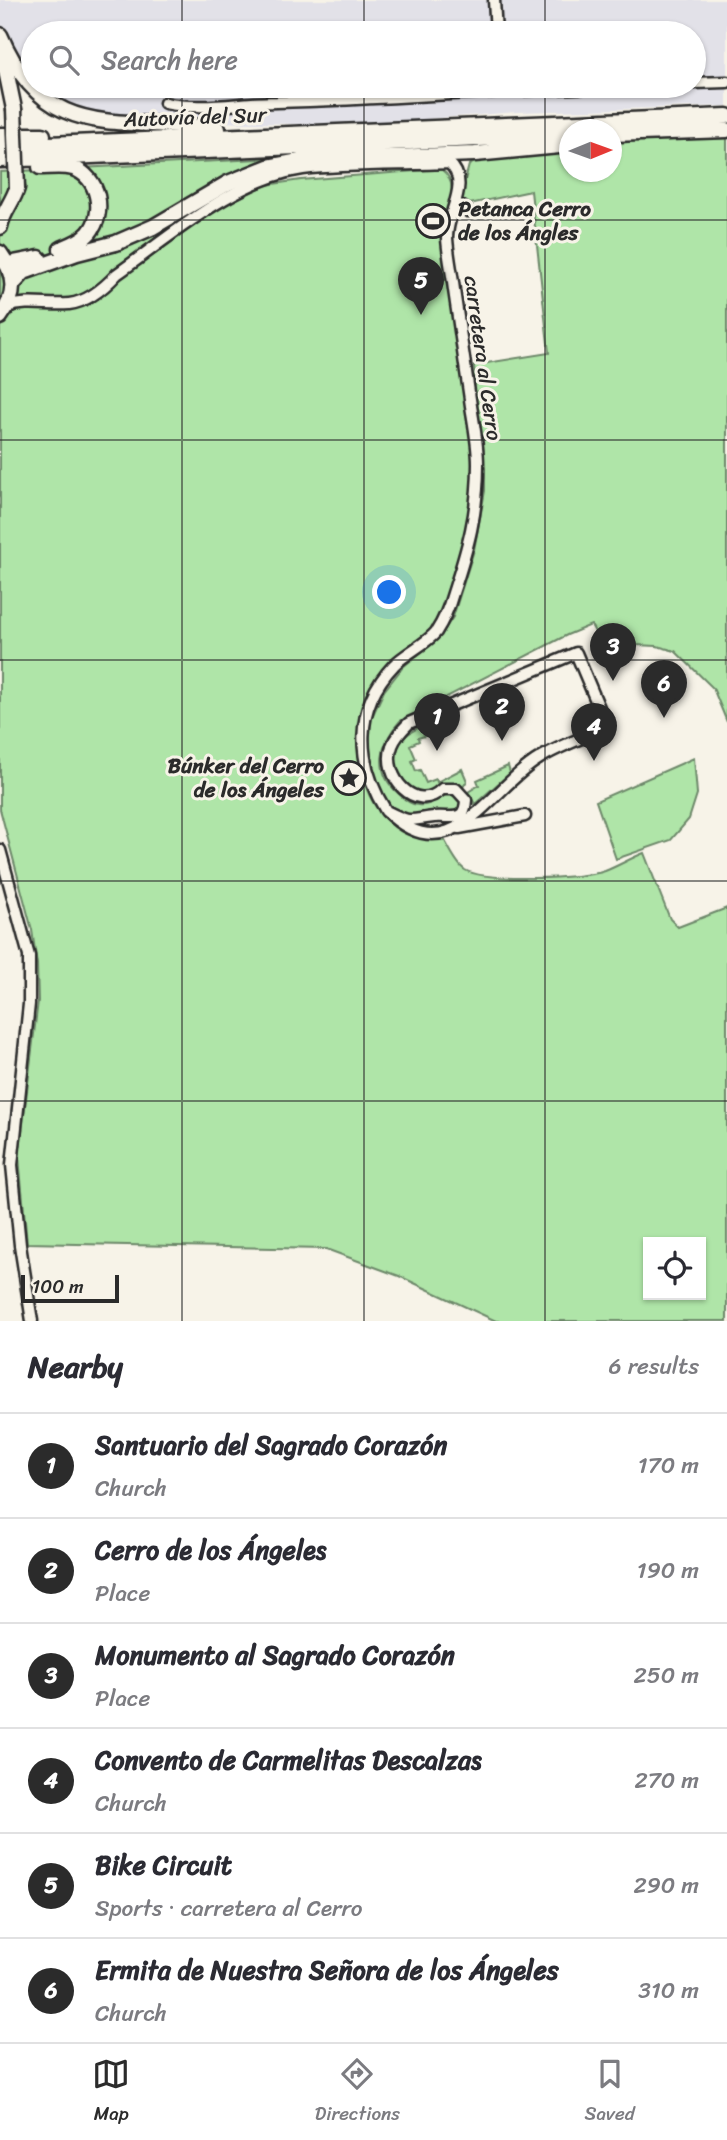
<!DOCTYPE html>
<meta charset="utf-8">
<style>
:root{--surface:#fff;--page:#f2f2f3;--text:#2b2b33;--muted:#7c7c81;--line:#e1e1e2;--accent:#2b2b2b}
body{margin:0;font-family:Sriracha,sans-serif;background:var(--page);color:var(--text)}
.controls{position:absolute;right:21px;bottom:21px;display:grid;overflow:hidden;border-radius:0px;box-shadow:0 2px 5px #0004}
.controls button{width:63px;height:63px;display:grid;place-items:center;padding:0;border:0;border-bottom:2px solid var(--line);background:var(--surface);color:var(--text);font:35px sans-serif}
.compass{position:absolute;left:559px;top:119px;width:63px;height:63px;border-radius:50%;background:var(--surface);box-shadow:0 2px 5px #0004;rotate:89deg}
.scale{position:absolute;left:21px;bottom:18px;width:98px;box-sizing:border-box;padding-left:7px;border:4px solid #2b2b2b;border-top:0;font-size:19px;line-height:24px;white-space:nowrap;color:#2b2b2b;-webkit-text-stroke:5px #f7f3e8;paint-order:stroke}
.you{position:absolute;left:390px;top:593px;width:24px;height:24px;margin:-18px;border:5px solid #fff;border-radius:50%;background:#1a73e8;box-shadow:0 0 0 10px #1a73e833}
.badge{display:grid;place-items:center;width:46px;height:46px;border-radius:50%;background:var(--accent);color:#fff;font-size:23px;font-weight:700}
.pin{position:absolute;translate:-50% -58px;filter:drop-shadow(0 2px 4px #0008)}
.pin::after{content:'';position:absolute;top:37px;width:24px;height:21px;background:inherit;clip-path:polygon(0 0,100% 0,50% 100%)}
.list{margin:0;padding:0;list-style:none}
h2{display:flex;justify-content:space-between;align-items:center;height:91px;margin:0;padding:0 28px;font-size:30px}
h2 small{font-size:23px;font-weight:400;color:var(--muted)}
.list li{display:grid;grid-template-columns:46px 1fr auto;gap:21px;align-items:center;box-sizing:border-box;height:105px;padding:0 28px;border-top:2px solid var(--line)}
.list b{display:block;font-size:26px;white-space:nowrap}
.list p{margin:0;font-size:23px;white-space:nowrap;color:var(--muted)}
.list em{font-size:23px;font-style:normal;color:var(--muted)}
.icon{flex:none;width:38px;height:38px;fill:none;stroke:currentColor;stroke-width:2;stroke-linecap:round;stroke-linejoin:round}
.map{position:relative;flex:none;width:727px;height:1321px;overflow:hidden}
.search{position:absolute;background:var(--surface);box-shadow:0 2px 5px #0004;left:21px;right:21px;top:21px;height:77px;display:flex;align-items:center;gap:18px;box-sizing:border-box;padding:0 24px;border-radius:38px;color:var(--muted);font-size:26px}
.sheet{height:721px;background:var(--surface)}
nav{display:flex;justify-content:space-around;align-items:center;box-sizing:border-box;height:98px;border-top:2px solid var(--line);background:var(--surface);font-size:19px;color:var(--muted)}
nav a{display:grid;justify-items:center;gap:4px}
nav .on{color:var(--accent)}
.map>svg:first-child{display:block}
.built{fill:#e2e1e8}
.green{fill:#afe5a8;stroke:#6d886a;stroke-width:2;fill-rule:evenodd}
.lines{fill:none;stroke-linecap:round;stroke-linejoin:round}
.minor-casing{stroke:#2b2b2b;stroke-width:15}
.highway-casing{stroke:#2b2b2b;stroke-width:19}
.minor{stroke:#f7f3e8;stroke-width:10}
.highway{stroke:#f7f3e8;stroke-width:14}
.highway-bridge-casing{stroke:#2b2b2b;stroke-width:19;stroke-linecap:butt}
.highway-bridge{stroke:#f7f3e8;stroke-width:14}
.grid{fill:none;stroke:#2b2b2b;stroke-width:2;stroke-opacity:0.55}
.labels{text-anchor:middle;stroke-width:6;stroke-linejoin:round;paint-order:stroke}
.street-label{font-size:21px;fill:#2b2b2b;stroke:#f7f3e8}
.poi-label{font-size:21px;font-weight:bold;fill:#2b2b2b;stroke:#f7f3e8;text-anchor:start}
</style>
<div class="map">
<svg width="727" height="1321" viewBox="0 0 727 1321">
<rect width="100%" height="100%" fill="#f7f3e8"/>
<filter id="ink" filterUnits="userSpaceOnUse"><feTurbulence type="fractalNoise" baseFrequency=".0143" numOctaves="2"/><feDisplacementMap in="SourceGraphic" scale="14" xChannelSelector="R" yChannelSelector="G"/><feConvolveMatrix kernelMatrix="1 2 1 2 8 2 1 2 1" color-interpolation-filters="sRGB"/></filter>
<g filter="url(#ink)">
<!-- built -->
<path class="built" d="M0 0H727V106L517 112 389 122 294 124 170 121 74 110 36 86H694V33H33V82L0 26Z"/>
<!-- green -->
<path class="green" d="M727 138V722L713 688 675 651 657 646 635 645 620 632H595L591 625 567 635 400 721C380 743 373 772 399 794 403 798 411 805 418 805 432 807 441 794 453 793L460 797 462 805 455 814 428 813 413 817 402 814 390 805 376 781 369 749 371 719 384 691 403 667 440 636 453 617 474 550 485 491V469L477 438 474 365 549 353 531 191 465 205 459 203 469 165 480 159 569 149 570 172H612V144L653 139Z
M277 158 178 227 139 266 218 208 266 185 301 180 441 169C462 185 446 206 442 227 440 235 443 245 444 253 449 288 454 323 461 358 469 406 480 446 474 495 469 538 454 594 431 631 428 637 419 639 414 642 398 653 385 669 374 685 347 727 355 806 402 832 416 839 429 839 444 839 449 848 457 865 465 870 486 882 582 879 605 871 618 866 631 858 644 853L670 919 678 927 727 908V1321H496L399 1276 326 1249 27 1243 19 1157 38 1001 37 964 32 930 0 809V172ZM648 1242H701V1295H648Z
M440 718 445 730 418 738 419 741 410 745 416 759 412 761 416 771 420 770 426 783 436 779 437 782 462 769 467 781 463 787C442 777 433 799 415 792 408 789 400 779 397 771 386 739 416 728 440 718Z
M694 758 697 794 689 819 671 840 616 859 596 801Z
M508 766 510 773 475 804 468 792 479 785 477 780Z"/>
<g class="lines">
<!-- minor casing -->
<g class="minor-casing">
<path id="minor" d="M494 0 496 33
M694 83 727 82
M165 103C203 111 239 102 277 102 397 99 517 88 637 86
M455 202 468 211
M7 307C28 300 48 306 69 304 87 302 105 287 117 274 171 236 236 178 303 169 349 164 402 165 449 163 472 183 446 213 447 238 448 255 452 273 454 290 460 329 465 367 471 406 474 425 478 445 478 464 478 512 468 548 453 593 449 607 444 620 436 632 426 644 406 653 394 665 353 708 356 763 386 811
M576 653 605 722 603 729C583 738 559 746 540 758 488 789 452 875 386 811 412 824 408 820 434 817 450 815 465 824 466 800L456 789H442C416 815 381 776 392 746 395 737 402 730 409 723Z
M459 828 525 816
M0 850 29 956V1004L12 1165 20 1245 32 1321"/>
</g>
<!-- highway casing -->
<g class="highway-casing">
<path id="highway" d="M0 35C48 148 122 114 218 129
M3 56 14 109
M612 134 727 130
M0 135H43
M0 146 727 116
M0 160 570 135
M40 167C50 167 63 165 73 168 99 177 106 213 89 233 82 241 71 245 61 249
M0 227C2 213 13 202 17 188
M0 253C16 275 17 295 0 317
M8 264 39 258
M13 284 24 272 77 253 116 243 153 227 228 183 268 167 305 160 475 154 570 145"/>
</g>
<!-- minor -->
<use href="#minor" class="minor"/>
<!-- highway -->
<use href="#highway" class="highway"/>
<!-- highway-bridge casing -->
<g class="highway-bridge-casing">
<path id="highway-bridge" d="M14 109 17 188"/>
</g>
<!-- highway-bridge -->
<use href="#highway-bridge" class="highway-bridge"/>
</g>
</g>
<!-- grid -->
<path class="grid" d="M182 0V33M364 0V33M545 0V33M182 86V1321M364 86V1321M545 86V1321M0 220H727M0 440H727M0 660H727M0 881H727M0 1101H727"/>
<!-- icons -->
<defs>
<g id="stadium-ring" transform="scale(1.75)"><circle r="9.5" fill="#f7f3e8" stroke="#2b2b2b" stroke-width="1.5"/><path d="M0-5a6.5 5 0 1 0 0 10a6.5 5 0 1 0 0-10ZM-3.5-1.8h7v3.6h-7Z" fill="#2b2b2b"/></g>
<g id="sight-ring" transform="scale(1.75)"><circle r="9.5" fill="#f7f3e8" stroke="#2b2b2b" stroke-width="1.5"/><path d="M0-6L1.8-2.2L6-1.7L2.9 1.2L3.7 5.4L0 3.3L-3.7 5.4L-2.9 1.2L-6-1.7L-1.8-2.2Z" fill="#2b2b2b"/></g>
</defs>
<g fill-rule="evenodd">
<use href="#stadium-ring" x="433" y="221"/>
<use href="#sight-ring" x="349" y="778"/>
</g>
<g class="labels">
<!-- street labels -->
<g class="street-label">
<text transform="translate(195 117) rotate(-2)" y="7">Autovía del Sur</text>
<text transform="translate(483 358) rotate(82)" y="7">carretera al Cerro</text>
</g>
<!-- poi labels -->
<g class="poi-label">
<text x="458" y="216">Petanca Cerro<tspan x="458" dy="24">de los Ángles</tspan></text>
<text x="324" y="773" text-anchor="end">Búnker del Cerro<tspan x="324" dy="24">de los Ángeles</tspan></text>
</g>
</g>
</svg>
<div class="controls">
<button><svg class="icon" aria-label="locate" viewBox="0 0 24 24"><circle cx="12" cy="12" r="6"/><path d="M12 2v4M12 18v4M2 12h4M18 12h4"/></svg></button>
</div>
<svg class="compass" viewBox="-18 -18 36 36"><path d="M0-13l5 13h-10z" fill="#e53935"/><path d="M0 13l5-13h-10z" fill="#7c7c81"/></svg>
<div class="scale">100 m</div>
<div class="you"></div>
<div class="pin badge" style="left:437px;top:751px">1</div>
<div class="pin badge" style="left:502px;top:741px">2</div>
<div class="pin badge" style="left:613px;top:681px">3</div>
<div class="pin badge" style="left:594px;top:761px">4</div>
<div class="pin badge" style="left:421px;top:315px">5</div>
<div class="pin badge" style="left:664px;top:718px">6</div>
<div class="search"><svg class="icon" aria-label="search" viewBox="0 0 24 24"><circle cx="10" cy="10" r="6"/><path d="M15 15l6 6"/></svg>Search here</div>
</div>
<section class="sheet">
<h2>Nearby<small>6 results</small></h2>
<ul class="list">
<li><span class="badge">1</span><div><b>Santuario del Sagrado Corazón</b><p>Church</p></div><em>170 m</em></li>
<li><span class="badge">2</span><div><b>Cerro de los Ángeles</b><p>Place</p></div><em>190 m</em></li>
<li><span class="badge">3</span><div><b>Monumento al Sagrado Corazón</b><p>Place</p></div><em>250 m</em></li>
<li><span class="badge">4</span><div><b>Convento de Carmelitas Descalzas</b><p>Church</p></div><em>270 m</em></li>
<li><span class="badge">5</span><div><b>Bike Circuit</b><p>Sports · carretera al Cerro</p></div><em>290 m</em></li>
<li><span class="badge">6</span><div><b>Ermita de Nuestra Señora de los Ángeles</b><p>Church</p></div><em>310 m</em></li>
</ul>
</section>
<nav>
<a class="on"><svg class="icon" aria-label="map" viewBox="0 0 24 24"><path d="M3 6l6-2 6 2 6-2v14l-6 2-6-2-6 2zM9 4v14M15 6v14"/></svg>Map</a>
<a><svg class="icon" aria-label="directions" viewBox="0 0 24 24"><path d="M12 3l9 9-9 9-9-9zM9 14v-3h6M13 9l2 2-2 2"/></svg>Directions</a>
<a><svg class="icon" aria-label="saved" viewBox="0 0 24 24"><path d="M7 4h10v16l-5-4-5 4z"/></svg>Saved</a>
</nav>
